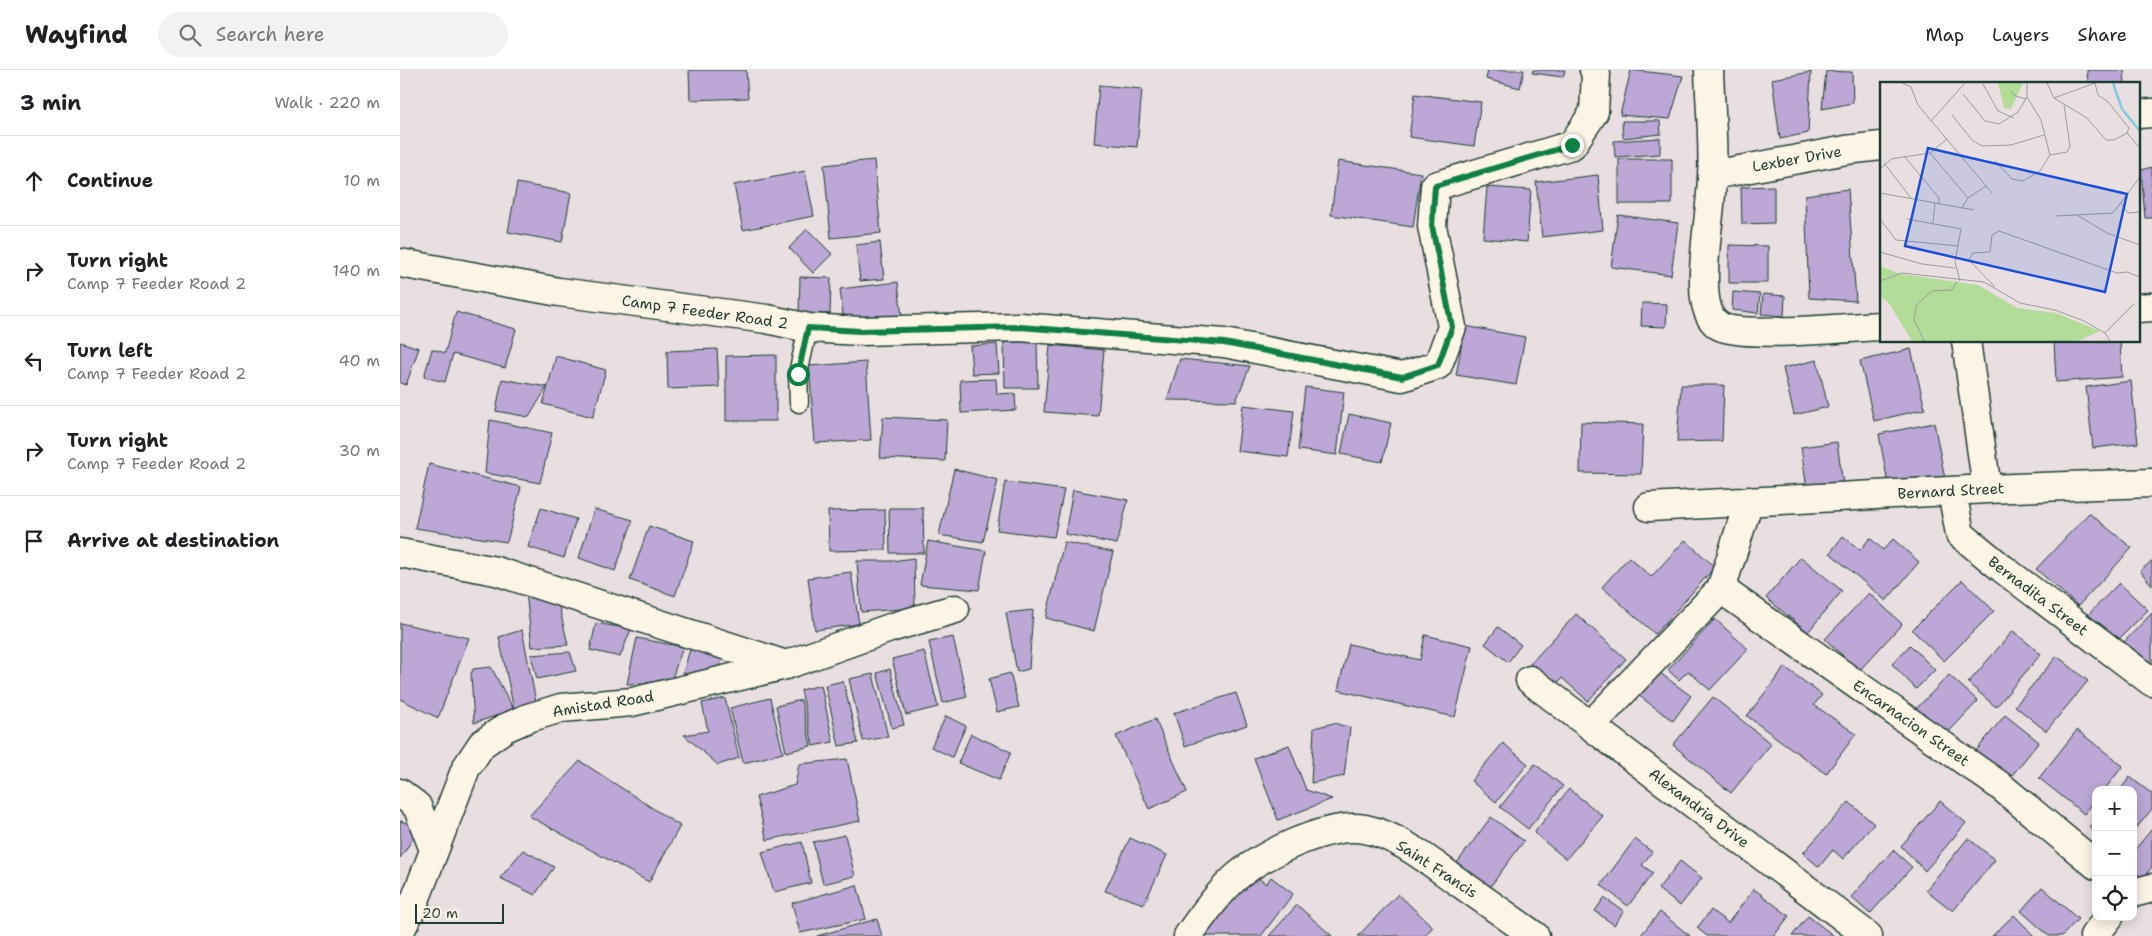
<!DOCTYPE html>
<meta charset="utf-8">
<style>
:root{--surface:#fff;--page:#f2f2f2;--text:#202124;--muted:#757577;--line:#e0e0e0}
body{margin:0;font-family:"Shantell Sans",sans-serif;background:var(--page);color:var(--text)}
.controls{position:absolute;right:15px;bottom:15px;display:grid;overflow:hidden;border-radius:10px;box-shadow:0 2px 12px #0003}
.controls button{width:45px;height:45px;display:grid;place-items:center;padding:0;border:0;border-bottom:1px solid var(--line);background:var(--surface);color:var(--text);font:25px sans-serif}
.scale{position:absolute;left:15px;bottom:12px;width:89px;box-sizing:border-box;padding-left:5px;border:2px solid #1f3d34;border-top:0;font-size:14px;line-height:18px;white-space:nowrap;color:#1f3d34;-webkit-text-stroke:4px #fcf5e5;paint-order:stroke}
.stop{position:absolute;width:15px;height:15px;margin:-11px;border:4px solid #0b8043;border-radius:50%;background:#fff}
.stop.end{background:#0b8043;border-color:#fff;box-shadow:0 1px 5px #0008}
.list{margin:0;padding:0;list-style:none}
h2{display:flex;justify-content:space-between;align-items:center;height:65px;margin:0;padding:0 20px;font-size:21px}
h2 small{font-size:16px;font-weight:400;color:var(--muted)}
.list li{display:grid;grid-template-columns:32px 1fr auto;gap:15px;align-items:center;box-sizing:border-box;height:90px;padding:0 20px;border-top:1px solid var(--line)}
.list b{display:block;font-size:19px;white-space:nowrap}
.list p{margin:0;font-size:16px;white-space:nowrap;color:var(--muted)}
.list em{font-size:16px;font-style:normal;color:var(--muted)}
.icon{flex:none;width:28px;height:28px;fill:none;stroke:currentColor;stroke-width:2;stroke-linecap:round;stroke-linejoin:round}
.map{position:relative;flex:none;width:1752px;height:866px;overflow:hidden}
header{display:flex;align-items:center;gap:30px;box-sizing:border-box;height:70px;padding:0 25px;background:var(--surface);border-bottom:1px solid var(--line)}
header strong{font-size:24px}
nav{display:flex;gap:28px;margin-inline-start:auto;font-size:18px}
.search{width:350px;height:45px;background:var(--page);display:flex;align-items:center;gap:12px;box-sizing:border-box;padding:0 18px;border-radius:28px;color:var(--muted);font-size:19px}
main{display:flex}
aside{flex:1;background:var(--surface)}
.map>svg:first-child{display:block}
.building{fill:#bca7d6;stroke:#1f3d34}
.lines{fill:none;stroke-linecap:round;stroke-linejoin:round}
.lane-casing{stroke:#1f3d34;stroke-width:21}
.street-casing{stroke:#1f3d34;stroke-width:31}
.lane{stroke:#fcf5e5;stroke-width:18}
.street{stroke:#fcf5e5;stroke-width:28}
.route{stroke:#0b8043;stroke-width:6}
.labels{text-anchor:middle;stroke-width:4;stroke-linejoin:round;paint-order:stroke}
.street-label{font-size:15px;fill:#1f3d34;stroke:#fcf5e5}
.inset-river{fill:none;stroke:#81cae2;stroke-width:2.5}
.inset-road{fill:none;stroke:#989e9b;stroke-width:1}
.view{fill:#1d4ed8;fill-opacity:0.15;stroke:#1d4ed8;stroke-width:2.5}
.inset-edge{fill:none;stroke:#1f3d34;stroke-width:2.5}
</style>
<header>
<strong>Wayfind</strong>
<div class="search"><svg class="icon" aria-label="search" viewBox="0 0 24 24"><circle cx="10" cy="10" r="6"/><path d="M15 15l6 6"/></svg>Search here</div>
<nav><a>Map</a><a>Layers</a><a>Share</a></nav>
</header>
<main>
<aside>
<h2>3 min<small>Walk · 220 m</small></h2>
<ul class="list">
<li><svg class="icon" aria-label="ahead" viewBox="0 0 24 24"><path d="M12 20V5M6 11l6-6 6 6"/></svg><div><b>Continue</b></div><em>10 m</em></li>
<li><svg class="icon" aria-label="right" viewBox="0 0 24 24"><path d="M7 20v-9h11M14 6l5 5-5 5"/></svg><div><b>Turn right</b><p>Camp 7 Feeder Road 2</p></div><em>140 m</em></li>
<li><svg class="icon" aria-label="left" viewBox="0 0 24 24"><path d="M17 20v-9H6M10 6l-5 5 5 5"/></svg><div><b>Turn left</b><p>Camp 7 Feeder Road 2</p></div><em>40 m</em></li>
<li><svg class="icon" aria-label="right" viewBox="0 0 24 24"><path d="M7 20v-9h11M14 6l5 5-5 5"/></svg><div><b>Turn right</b><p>Camp 7 Feeder Road 2</p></div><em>30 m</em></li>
<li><svg class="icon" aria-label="arrive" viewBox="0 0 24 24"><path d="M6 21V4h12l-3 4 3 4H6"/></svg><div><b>Arrive at destination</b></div></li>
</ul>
</aside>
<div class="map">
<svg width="1752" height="866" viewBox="0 0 1752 866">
<rect width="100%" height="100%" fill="#e9dee0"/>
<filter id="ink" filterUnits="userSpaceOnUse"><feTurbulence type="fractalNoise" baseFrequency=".02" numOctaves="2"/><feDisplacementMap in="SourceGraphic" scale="10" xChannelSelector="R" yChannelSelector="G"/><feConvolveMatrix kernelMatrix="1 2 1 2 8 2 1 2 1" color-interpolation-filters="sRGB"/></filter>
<g filter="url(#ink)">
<!-- building -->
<path class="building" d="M289 0H346L348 28 290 30Z
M1088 0H1124L1120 18 1086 9Z
M1133 0H1165L1163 7 1132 3Z
M1231 0 1283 6 1270 49 1220 45Z
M1687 0H1724L1725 14H1688Z
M1426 1 1452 2 1453 33 1422 39Z
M1411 2 1408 63 1380 69 1372 9Z
M699 15 742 19 737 77 694 73Z
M1015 24 1081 32 1074 76 1009 67Z
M1222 51H1260L1261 64 1223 68Z
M1260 68V84L1215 87 1214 71Z
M1219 89H1272V134H1219Z
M474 90 481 163 431 168 424 95Z
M938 91 1021 103 1013 157 931 145Z
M1752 97V148H1745L1741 100Z
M405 101 414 146 343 160 334 115Z
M1198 105 1203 160 1142 167 1136 112Z
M117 113 171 123 162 172 108 162Z
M1374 116V153L1342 154 1341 117Z
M1087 117 1131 120 1127 172 1083 168Z
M1448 119 1456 231 1409 228 1405 125Z
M1218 145 1278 153 1271 205 1211 197Z
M407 159 432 184 413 203 389 178Z
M480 172 484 209 460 211 456 175Z
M1329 175 1368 176V213H1329Z
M400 207 431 208 430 244 399 243Z
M498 212 502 248 444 254 440 219Z
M1333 222 1360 224 1358 243 1332 240Z
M1363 224 1385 226 1384 246 1361 244Z
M1242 233 1267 234 1266 257 1241 256Z
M56 242 116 259 105 298 53 284 45 312 24 307 32 279 45 283Z
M1065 256 1125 267 1116 315 1056 305Z
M1654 271H1720L1722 307 1656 312Z
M0 272 19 278 6 315 0 313Z
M604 272H637L638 318H605Z
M597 274 599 303 572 304 570 276Z
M650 275 704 280 698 346 644 342Z
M317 279 319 317 268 319 267 281Z
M1511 279 1525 339 1474 351 1460 291Z
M376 285V351H326V286Z
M156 286 206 300 193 347 143 334Z
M780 289 850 296 836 331 767 330Z
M1417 290 1428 337 1394 345 1383 298Z
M466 292 471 370 415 373 409 296Z
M102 309 147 317 129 347 96 341Z
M596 309 597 324 615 323 616 340 561 343 560 310Z
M1731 311 1738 373 1693 378 1686 317Z
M1281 315H1324L1322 371 1277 372Z
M905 317 944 322 937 385 898 380Z
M843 335 894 341 888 387 837 381Z
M949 344 991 353 982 392 941 384Z
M483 347 547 350 545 391 480 388Z
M90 350 152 363 140 413 85 403Z
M1181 352 1243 354 1241 404 1180 403Z
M1534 353 1545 409 1489 419 1479 364Z
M1437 372 1444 422 1408 427 1401 377Z
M29 394 121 417 107 472 15 458Z
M554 399 598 410 583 472 539 465Z
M605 412 664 420 654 467 597 460Z
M673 420 728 430 717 474 665 464Z
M141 438 176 449 164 488 128 477Z
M489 438H523L524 483H490Z
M194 439 233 450 215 501 179 488Z
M485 440 486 480 429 481 428 441Z
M1689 443 1732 478 1678 536 1636 499Z
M249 456 294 471 275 526 230 510Z
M1443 466 1460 480 1470 468 1483 480 1493 469 1519 492 1486 531 1430 483Z
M1285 470 1315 497 1255 564 1202 517 1229 487 1251 507Z
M528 471 586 481 579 520 520 515Z
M664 472 713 482 694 561 646 548Z
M1401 487 1442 521 1408 562 1366 528Z
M514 488 515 538 461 542 457 491H491Z
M1752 491V515L1740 501Z
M451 502 459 554 415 560 408 508Z
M1562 510 1594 541 1544 591 1512 560Z
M1719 513 1748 540 1714 574 1685 548Z
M126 522 159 536 168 575 132 577Z
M1469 523 1502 554 1459 601 1425 569Z
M633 540 629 599 617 602 606 543Z
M1752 543V597L1721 575Z
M1176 544 1226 589 1188 631 1162 608 1155 616 1130 594Z
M1315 549 1348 579 1310 620 1288 601 1279 610 1268 600Z
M0 553 69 568 38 648 0 629Z
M196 553 231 559 220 587 190 580Z
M1098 557 1121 575 1108 592 1085 574Z
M122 560 136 632 114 640 99 567Z
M1613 561 1641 584 1596 637 1568 613Z
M1025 565 1072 576 1055 647 938 620 949 574 1020 590Z
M553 567 567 627 543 633 529 572Z
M237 568 283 577 271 611 227 614Z
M1510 575 1535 600 1516 619 1492 594Z
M291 576 327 580 314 608 283 603Z
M524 581 538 637 506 645 492 589Z
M170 582 176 601 137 609 131 585Z
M1657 586 1688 611 1646 661 1615 636Z
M91 597 114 640 74 653 71 604 73 599Z
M1385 597 1422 625 1414 635 1456 664 1426 704 1347 646Z
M490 599 504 655 492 658 477 603Z
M1256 600 1291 626 1273 651 1238 625Z
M610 603 619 637 597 642 589 609Z
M473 604 488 667 463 671 449 609Z
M1549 605 1578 631 1541 670 1512 643Z
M443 611 458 673 439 676 425 615Z
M421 615 433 672 413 676 401 620Z
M836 623 847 655 785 676 774 643Z
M1313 627 1371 674 1331 723 1273 675Z
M325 628 339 688 318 695 284 665 308 661 302 633Z
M370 628 383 683 343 693 330 638Z
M401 630 411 676 386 682 376 636Z
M1605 645 1639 672 1609 709 1575 682Z
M546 646 566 656 552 687 531 677Z
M755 649 787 722 749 739 716 666Z
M934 653 950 658 944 706 911 713 914 658Z
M1677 660 1723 696 1704 720H1696V730L1684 744 1639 708Z
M571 664 611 682 599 710 558 693Z
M1103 673 1128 694 1096 732 1071 711Z
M889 675 906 720 932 729 878 750 854 688Z
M447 689 460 751 367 770 356 727 395 715 399 694Z
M180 691 280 756 249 812 129 746Z
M1135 694 1163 716 1128 759 1100 737Z
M1730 707 1752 724V739L1733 762V720H1720Z
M1169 719 1203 746 1166 789 1134 763Z
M1540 731 1566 753 1525 801 1501 776Z
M1449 732 1474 754 1443 789 1433 780 1419 797 1403 783Z
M1091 747 1124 771 1084 825 1051 801Z
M1696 749V763L1689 757Z
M0 751 21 757 0 788Z
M1752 759V797L1743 808 1733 801V782Z
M445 765 455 806 423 814 413 772Z
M730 768 767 785 744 834 705 821Z
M1568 768 1595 790 1553 841 1526 820Z
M1235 769 1252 782 1242 795 1253 803 1228 836 1201 815Z
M402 772 411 813 374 822 362 782Z
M123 780 154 797 135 825 100 808Z
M1493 780 1512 797 1470 844 1451 827Z
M1280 791 1302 808 1280 836 1258 819Z
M853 804 866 814 871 807 893 824 861 866H808L806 865Z
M457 815 466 849 400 863 392 833Z
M1642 817 1678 849 1662 866H1649L1621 841Z
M1354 819 1389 846 1374 866H1307L1297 858 1311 840 1328 853Z
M998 824 1033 857 1024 866H958Z
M1204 828 1224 841 1214 855 1195 841Z
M897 835 932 866H869Z
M1260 842 1290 866H1240Z
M1614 845 1634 866H1592Z
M1408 846 1434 866H1392Z
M477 849 482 866H417Z"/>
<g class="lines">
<!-- lane casing -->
<g class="lane-casing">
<path id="lane" d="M399 333 398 304 408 258"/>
</g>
<!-- street casing -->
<g class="street-casing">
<path id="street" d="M1309 0C1310 35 1314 72 1312 107 1311 142 1303 178 1304 213 1304 226 1306 247 1318 255 1337 269 1452 257 1481 256
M1738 44 1752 43
M1313 105 1446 80 1481 76
M0 193 159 222 367 249 408 258 460 261 620 257 824 273 1002 307 1038 295 1052 257 1032 156 1035 116 1172 75 1194 42 1196 4 1194 0
M1738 238 1752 237
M1566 271 1587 419
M1552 421 1560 464 1603 499 1752 612
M1249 437 1587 419 1752 413
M0 483 96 501 386 595
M1321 519 1599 715 1696 795
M1130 610 1468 866
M1191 655 1321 519 1349 431
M0 723 17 736 34 780
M1733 823 1752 818
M0 861 12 838 66 698 82 674 105 658 128 648 161 638 232 632 386 595 493 557 555 539
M788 866C801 847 816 826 833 810 859 785 929 752 965 759 999 766 1030 792 1057 811 1083 829 1109 848 1135 866
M1694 866 1709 847"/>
</g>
<!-- lane -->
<use href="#lane" class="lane"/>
<!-- street -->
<use href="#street" class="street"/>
</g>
</g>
<g class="lines" filter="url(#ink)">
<!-- route -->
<path class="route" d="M398 304 408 258 460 261 620 257 824 273 1002 307 1038 295 1052 257 1032 156 1035 116 1172 75"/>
</g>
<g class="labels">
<!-- street labels -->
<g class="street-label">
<text transform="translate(1397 89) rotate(-10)" y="5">Lexber Drive</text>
<text transform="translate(305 242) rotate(8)" y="5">Camp 7 Feeder Road 2</text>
<text transform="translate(1551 421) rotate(-3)" y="5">Bernard Street</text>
<text transform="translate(1638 526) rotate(37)" y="5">Bernadita Street</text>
<text transform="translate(203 634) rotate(-9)" y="5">Amistad Road</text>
<text transform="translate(1511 653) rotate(35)" y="5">Encarnacion Street</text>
<text transform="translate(1299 738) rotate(37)" y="5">Alexandria Drive</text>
<text transform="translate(1037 799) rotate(33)" y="5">Saint Francis</text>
</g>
</g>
<!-- overview -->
<g transform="translate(1480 12)">
<rect width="260" height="260" fill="#e9dee0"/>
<path d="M118 1H143L131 27 124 26ZM0 184 21 192 98 203 137 226 176 231 220 249 198 259H32L8 220 0 214Z" fill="#b4dc99"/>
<path class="inset-river" d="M233 1 242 27 260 49"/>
<path class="inset-road" d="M22 1 31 5 38 23 112 111M167 1 174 16 207 36 226 58H234L247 51 249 46 228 20 218 13 215 1M103 2 118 29 134 36M131 9 135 14 146 17M83 12 105 39 119 42 138 30 147 15V1M147 15 161 38 170 73M174 16 215 1M72 33 92 58 102 64 131 63 164 53M51 39 85 1M247 51 260 66M50 71 88 116M170 73 187 70 190 64 184 23M24 74 59 116V121M115 79 132 97 143 99 160 89 170 73M4 81 31 116M0 87 11 77 50 71 67 57M0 111 94 128M241 121 248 131 260 130M82 126 88 116 106 104M197 133 227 151 260 163M176 134 233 131 260 95M0 137 16 158 78 164M27 137 81 147 75 180 80 199M53 141 55 121M0 170 42 182 75 186M0 199 22 191 104 200 140 221 175 228 204 239 225 251 230 259M115 205 89 178 93 171 110 170 112 153 119 149 237 191 247 190 260 195M225 251 254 222M44 259 34 237 37 222 52 209 72 208 77 199"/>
<path class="view" d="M48 66 247 112 225 210 25 164Z"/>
<rect width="260" height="260" class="inset-edge"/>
</g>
</svg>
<div class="controls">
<button>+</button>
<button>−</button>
<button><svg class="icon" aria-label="locate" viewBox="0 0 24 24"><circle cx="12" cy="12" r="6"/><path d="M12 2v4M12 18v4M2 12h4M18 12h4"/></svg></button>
</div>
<div class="scale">20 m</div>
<div class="stop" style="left:398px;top:304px"></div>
<div class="stop end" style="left:1172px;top:75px"></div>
</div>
</main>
